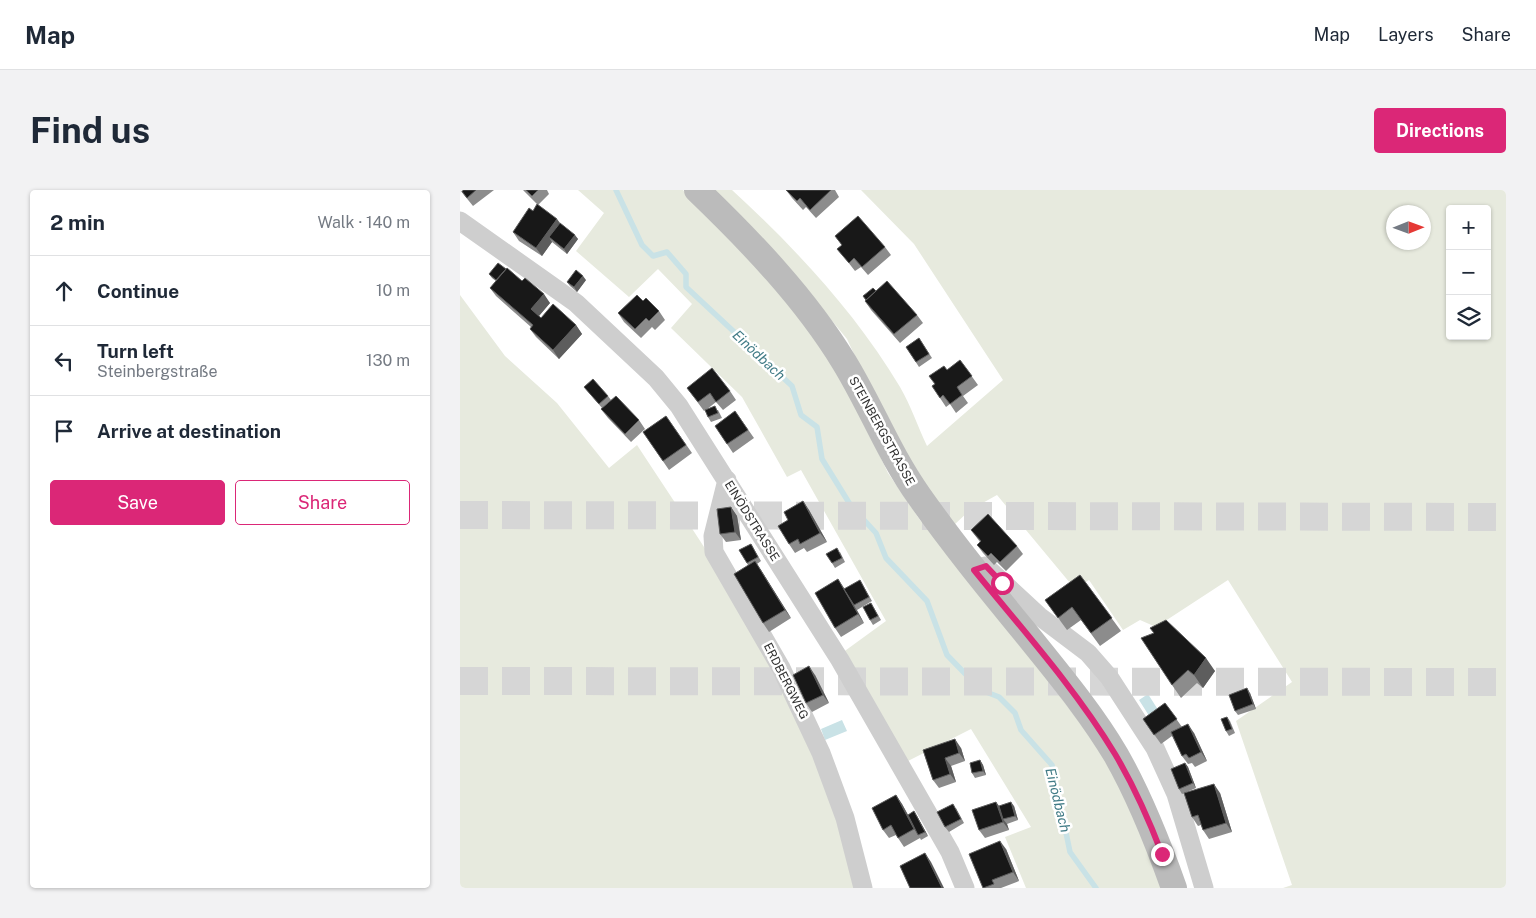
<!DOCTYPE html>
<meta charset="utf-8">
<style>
:root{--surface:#fff;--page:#f2f2f3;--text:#1f2937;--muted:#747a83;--line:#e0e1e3;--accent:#db2777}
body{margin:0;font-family:"Public Sans",sans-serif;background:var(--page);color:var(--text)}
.controls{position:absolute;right:15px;top:15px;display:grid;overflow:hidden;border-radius:5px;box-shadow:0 1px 4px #0004}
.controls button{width:45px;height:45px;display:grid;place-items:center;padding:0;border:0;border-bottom:1px solid var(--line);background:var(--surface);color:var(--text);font:25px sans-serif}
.compass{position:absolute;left:926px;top:15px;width:45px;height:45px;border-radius:50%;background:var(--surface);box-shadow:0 1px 4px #0004;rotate:89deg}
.stop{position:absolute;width:15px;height:15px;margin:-11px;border:4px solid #db2777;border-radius:50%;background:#fff}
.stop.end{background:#db2777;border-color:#fff;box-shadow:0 1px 5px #0008}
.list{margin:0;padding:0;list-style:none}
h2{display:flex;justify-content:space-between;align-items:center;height:65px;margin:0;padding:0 20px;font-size:21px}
h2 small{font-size:16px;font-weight:400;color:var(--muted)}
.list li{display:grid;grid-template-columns:32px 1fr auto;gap:15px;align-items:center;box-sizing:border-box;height:70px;padding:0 20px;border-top:1px solid var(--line)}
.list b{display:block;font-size:19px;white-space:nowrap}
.list p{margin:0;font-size:16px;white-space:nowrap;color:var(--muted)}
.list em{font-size:16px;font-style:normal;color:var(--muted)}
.actions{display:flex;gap:10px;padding:15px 20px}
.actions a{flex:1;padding:11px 0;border:1px solid var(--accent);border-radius:5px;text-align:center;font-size:18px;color:var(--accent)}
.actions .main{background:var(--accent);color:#fff}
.icon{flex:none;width:28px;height:28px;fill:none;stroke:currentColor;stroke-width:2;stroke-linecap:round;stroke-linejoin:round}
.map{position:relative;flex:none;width:1046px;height:698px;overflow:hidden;border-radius:5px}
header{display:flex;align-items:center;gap:30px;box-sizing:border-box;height:70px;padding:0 25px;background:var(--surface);border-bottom:1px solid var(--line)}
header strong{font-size:24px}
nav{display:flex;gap:28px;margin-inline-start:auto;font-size:18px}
.intro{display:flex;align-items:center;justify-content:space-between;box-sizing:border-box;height:120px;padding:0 30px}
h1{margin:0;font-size:35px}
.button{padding:12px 22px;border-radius:5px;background:var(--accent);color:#fff;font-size:18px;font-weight:700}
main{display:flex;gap:30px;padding:0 30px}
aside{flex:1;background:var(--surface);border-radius:5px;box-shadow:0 1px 4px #0004}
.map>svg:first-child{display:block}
.green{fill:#e7eade;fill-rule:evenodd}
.water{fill:#c9e2e6}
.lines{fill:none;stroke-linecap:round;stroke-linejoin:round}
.stream{stroke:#c9e2e6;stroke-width:5.5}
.motorway-tunnel{stroke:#d6d6d6;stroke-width:28;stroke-dasharray:28 14;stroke-linecap:butt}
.minor{stroke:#cecece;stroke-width:19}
.secondary{stroke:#bbb;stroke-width:26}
.wall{fill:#8c8c8c}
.shaded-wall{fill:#5d5d5d}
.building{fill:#181818;stroke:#5d5d5d}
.route{stroke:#db2777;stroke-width:6}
.labels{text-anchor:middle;stroke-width:5;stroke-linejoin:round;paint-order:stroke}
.street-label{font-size:12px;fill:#313131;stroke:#fff}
.water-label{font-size:14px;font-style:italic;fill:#427c87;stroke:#fff}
</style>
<header>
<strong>Map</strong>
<nav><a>Map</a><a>Layers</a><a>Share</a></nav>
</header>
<div class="intro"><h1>Find us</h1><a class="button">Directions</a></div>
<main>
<aside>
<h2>2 min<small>Walk · 140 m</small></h2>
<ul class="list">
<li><svg class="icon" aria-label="ahead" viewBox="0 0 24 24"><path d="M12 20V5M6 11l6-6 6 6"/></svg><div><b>Continue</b></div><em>10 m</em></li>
<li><svg class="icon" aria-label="left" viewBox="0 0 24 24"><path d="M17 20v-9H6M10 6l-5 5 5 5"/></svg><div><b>Turn left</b><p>Steinbergstraße</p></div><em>130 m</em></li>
<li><svg class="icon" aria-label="arrive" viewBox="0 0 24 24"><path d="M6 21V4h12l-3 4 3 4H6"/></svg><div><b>Arrive at destination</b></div></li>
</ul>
<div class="actions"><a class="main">Save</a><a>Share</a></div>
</aside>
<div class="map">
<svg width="1046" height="698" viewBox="0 0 1046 698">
<rect width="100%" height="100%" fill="#fff"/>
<!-- green -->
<path class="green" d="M118 0H223L305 85 355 145 384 191 428 283 460 330 555 446 640 560 678 631 704 698H566L545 647 571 637 511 539 446 572 382 463 426 431 341 280 327 287 282 207 211 138 232 114 198 79 169 107 116 61 144 23Z
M253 0H272C335 58 396 123 440 197 451 216 458 237 467 256L543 190 454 54 401 0H1046V698H823L832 695 776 531 832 492 768 390 696 437 680 430 663 440 629 390 615 399 537 305 510 320 493 336 449 272 421 222 387 149 322 70ZM990 19H1027V146H990ZM934 22H964V52H934Z
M0 105 45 166 97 213 149 278 177 255C242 354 312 454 356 564 374 607 385 654 398 698H0Z"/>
<!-- water -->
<path class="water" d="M688 504 702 526 693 532 679 510Z
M382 530 387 541 365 550 361 539Z"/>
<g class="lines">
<!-- stream -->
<path class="stream" d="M156 0 182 55 193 66 207 62 226 84V97L332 196 341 225 357 237 362 269 391 316 416 343 426 368 467 411 487 465 521 500 539 507 555 523 561 540 592 575 610 662 636 698"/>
<!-- motorway-tunnel -->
<path class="motorway-tunnel" d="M0 325 1046 327
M0 491 1046 492"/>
<!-- minor -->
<path class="minor" d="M0 31 116 113 196 188 219 216 380 470 490 662 505 698
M267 290 253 346 254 362 321 478 361 563 385 628 403 698
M525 376 579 426 628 463 649 487 695 558 716 604 744 698"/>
<!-- secondary -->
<path class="secondary" d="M237 0C291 52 345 108 384 172 411 216 429 264 459 306 492 353 528 397 564 441 596 481 630 521 656 565 680 607 698 653 714 698"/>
</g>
<!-- wall -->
<path class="wall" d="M0 0H34L13 16Z
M63 0H87L89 4 78 15Z
M326 0H375L379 7 356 28 346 17 343 20 332 8Z
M73 21 100 33 118 49 107 64 92 52 82 66 59 51 53 42Z
M375 46 425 57 431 65 408 85 401 77 395 81 384 67 377 59 382 55Z
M29 84 62 91 90 113 79 126 81 128 116 135 122 144 99 169 76 147 70 139 71 137 36 106 30 98 36 91 32 88Z
M126 90 117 102 110 96 107 92Z
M416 101 457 125 463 133 440 153 411 120 405 111 406 110 403 106Z
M183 111 199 121 205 130 195 140 192 137 181 148 164 132 158 123Z
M459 148 472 168 459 177 446 157Z
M500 170 518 195 503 206 508 213 496 223 490 214 486 217 472 196 475 194 487 180Z
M124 197 148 206 151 210 142 218Z
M227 198 270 201 276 210 263 220 256 212 246 220H258L262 228 251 232 248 227 245 220 244 221Z
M141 219 179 230 185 239 171 252 148 228Z
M275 221 294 248 273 263 255 236Z
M206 226 232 263 209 280 183 242Z
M343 311 349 320 367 352 347 362 344 358 335 363 329 354 328 330Z
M271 317 277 326 281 350 266 352 260 344Z
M511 340 557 356 563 364 546 381 537 372 534 375 523 363 517 355 520 352Z
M291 354 301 371 297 374 331 428 309 442 303 433 288 375 279 360Z
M380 362 385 372 375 378 372 373Z
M620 385 661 441 640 456 621 430 607 440 585 410Z
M400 390 412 411 397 420 396 418 404 433 381 447 375 438 385 399Z
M414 418 421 430 413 435 410 430Z
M690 438 755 481 743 498 737 493 721 508 712 495 694 443Z
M355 485 369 513 352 522 346 513Z
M790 503 796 519 778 525 775 521Z
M705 513 722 537 734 543 747 571 735 577 732 573 728 574 722 566 712 546 701 554 683 529Z
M767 527 770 531 775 543 769 546 766 541Z
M501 558 505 571 491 576 496 592 479 598 473 590 463 560Z
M520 570 523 575 526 585 515 588 512 583Z
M725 573 728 577 736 598 722 604 719 599Z
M760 603 772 642 749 649 743 640 741 635 738 636 732 627Z
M436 605 442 614 448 625 457 626 468 646 461 650 460 648 444 657 436 645 429 648 423 640Z
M536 612 539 616H554L558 630 547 634 549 640 525 648 519 640Z
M496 618 504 633 489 642 485 637Z
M546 659 559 691 541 698H523Z"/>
<!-- shaded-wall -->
<path class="shaded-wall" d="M97 29 103 37 89 47 92 52 82 66 76 58Z
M115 45 118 49 107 64 104 59Z
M123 86 126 90 117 102 114 97Z
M84 104 90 113 78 127 71 119Z
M116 135 122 144 99 169 93 160Z
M343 311 349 320 367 352 360 343Z
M271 317 277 326 281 350 275 342Z
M295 371 301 380 331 428 325 420Z
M378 389 384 398 404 433 398 424Z
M746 468 755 481 743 498 734 485Z
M349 476 355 485 369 513 363 505Z
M787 498 790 503 796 519 793 514Z
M728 534 734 543 747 571 741 562Z
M495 549 501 558 505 571 499 563Z
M485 568 491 576 496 592 490 584Z
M520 570 523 575 526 585 523 581Z
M725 573 728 577 736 598 733 593Z
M754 594 760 603 772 642 766 633Z
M436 605 442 614 459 645 454 639Z
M536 612 542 620 543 629 547 634 549 640 543 632Z
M551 612 554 616 558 630 555 626Z
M454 621 457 626 468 646 465 642Z
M540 651 546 659 559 691 553 682Z
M465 663 471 672 484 698H482Z"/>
<!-- building -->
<path class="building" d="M1 0H16L7 8Z
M66 0H78L72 6Z
M326 0H371L350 20 340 8 337 11Z
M77 14 97 29 76 58 53 42 69 18 73 21Z
M398 26 425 57 402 77 394 68 389 73 377 59 382 55 375 46Z
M100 33 115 45 104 59 89 47Z
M38 73 46 79 36 90 29 84Z
M47 78 62 91 65 88 84 104 71 119 81 128 93 114 116 135 93 160 70 139 73 135 30 98Z
M116 80 123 86 114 97 107 92Z
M427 91 457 125 434 144 405 111Z
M413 98 416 101 406 110 403 106Z
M177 105 183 111 186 108 199 121 189 131 186 128 175 139 158 123Z
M459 148 469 164 456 172 446 157Z
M500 170 512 186 497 197 502 205 490 214 483 205 480 208 472 196 475 194 469 186 484 176 487 180Z
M252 178 270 201 256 212 250 203 238 212 227 198Z
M133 189 148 206 139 214 124 197Z
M156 206 179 230 165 244 141 219Z
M255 216 258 223 248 227 245 220Z
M275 221 288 240 267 254 255 236Z
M206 226 226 255 203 271 183 242Z
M343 311 360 343 340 354 338 349 329 354 318 336 328 330 324 322Z
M271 317 275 342 260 344 257 319Z
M528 324 557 356 540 372 531 363 528 366 517 355 521 351 511 340Z
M291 354 298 367 287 373 279 360Z
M377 358 382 368 372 373 366 364Z
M295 371 325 420 303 433 274 384Z
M620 385 652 428 631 443 612 417 598 428 585 410Z
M378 389 398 424 375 438 355 403Z
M400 390 409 407 394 415 384 399Z
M411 413 418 426 410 430 403 417Z
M706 430 746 468 734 485 728 480 712 495 681 448 694 443 690 438Z
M349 476 363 505 346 513 333 485Z
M787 498 793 514 775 521 769 505Z
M705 513 717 529 694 545 683 529Z
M767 527 772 539 766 541 761 529Z
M728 534 741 562 729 568 726 564 722 566 711 542Z
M495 549 499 563 485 568 490 584 473 590 463 560Z
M520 570 523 581 512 583 510 573Z
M725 573 733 593 719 599 711 579Z
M754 594 766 633 743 640 738 625 732 627 724 603Z
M436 605 454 639 438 648 431 635 423 640 412 618Z
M536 612 543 632 519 640 512 620Z
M551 612 555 626 543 629 539 616Z
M493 614 501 629 485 637 477 622Z
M454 621 465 642 458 645 448 625Z
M540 651 553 682 532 690 534 694 523 698 509 664Z
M465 663 482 698H450L440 676Z"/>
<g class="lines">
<!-- route -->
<path class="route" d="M542 393 526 376 514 380C562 439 615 498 655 564 674 596 689 630 702 664"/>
</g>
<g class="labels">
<!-- street labels -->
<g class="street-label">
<text transform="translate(422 241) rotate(61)" y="4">STEINBERGSTRASSE</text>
<text transform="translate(292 331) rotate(58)" y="4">EINÖDSTRASSE</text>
<text transform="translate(326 491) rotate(63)" y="4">ERDBERGWEG</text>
</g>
<!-- water labels -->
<g class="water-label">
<text transform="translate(299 165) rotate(43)" y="5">Einödbach</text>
<text transform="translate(598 610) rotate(76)" y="5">Einödbach</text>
</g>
</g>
</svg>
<div class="controls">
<button>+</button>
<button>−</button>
<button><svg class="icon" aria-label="layers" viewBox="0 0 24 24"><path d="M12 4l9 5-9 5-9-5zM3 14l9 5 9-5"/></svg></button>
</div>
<svg class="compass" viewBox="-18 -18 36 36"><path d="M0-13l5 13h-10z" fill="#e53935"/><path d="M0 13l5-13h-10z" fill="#747a83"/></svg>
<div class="stop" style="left:542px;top:393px"></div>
<div class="stop end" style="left:702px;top:664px"></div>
</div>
</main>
